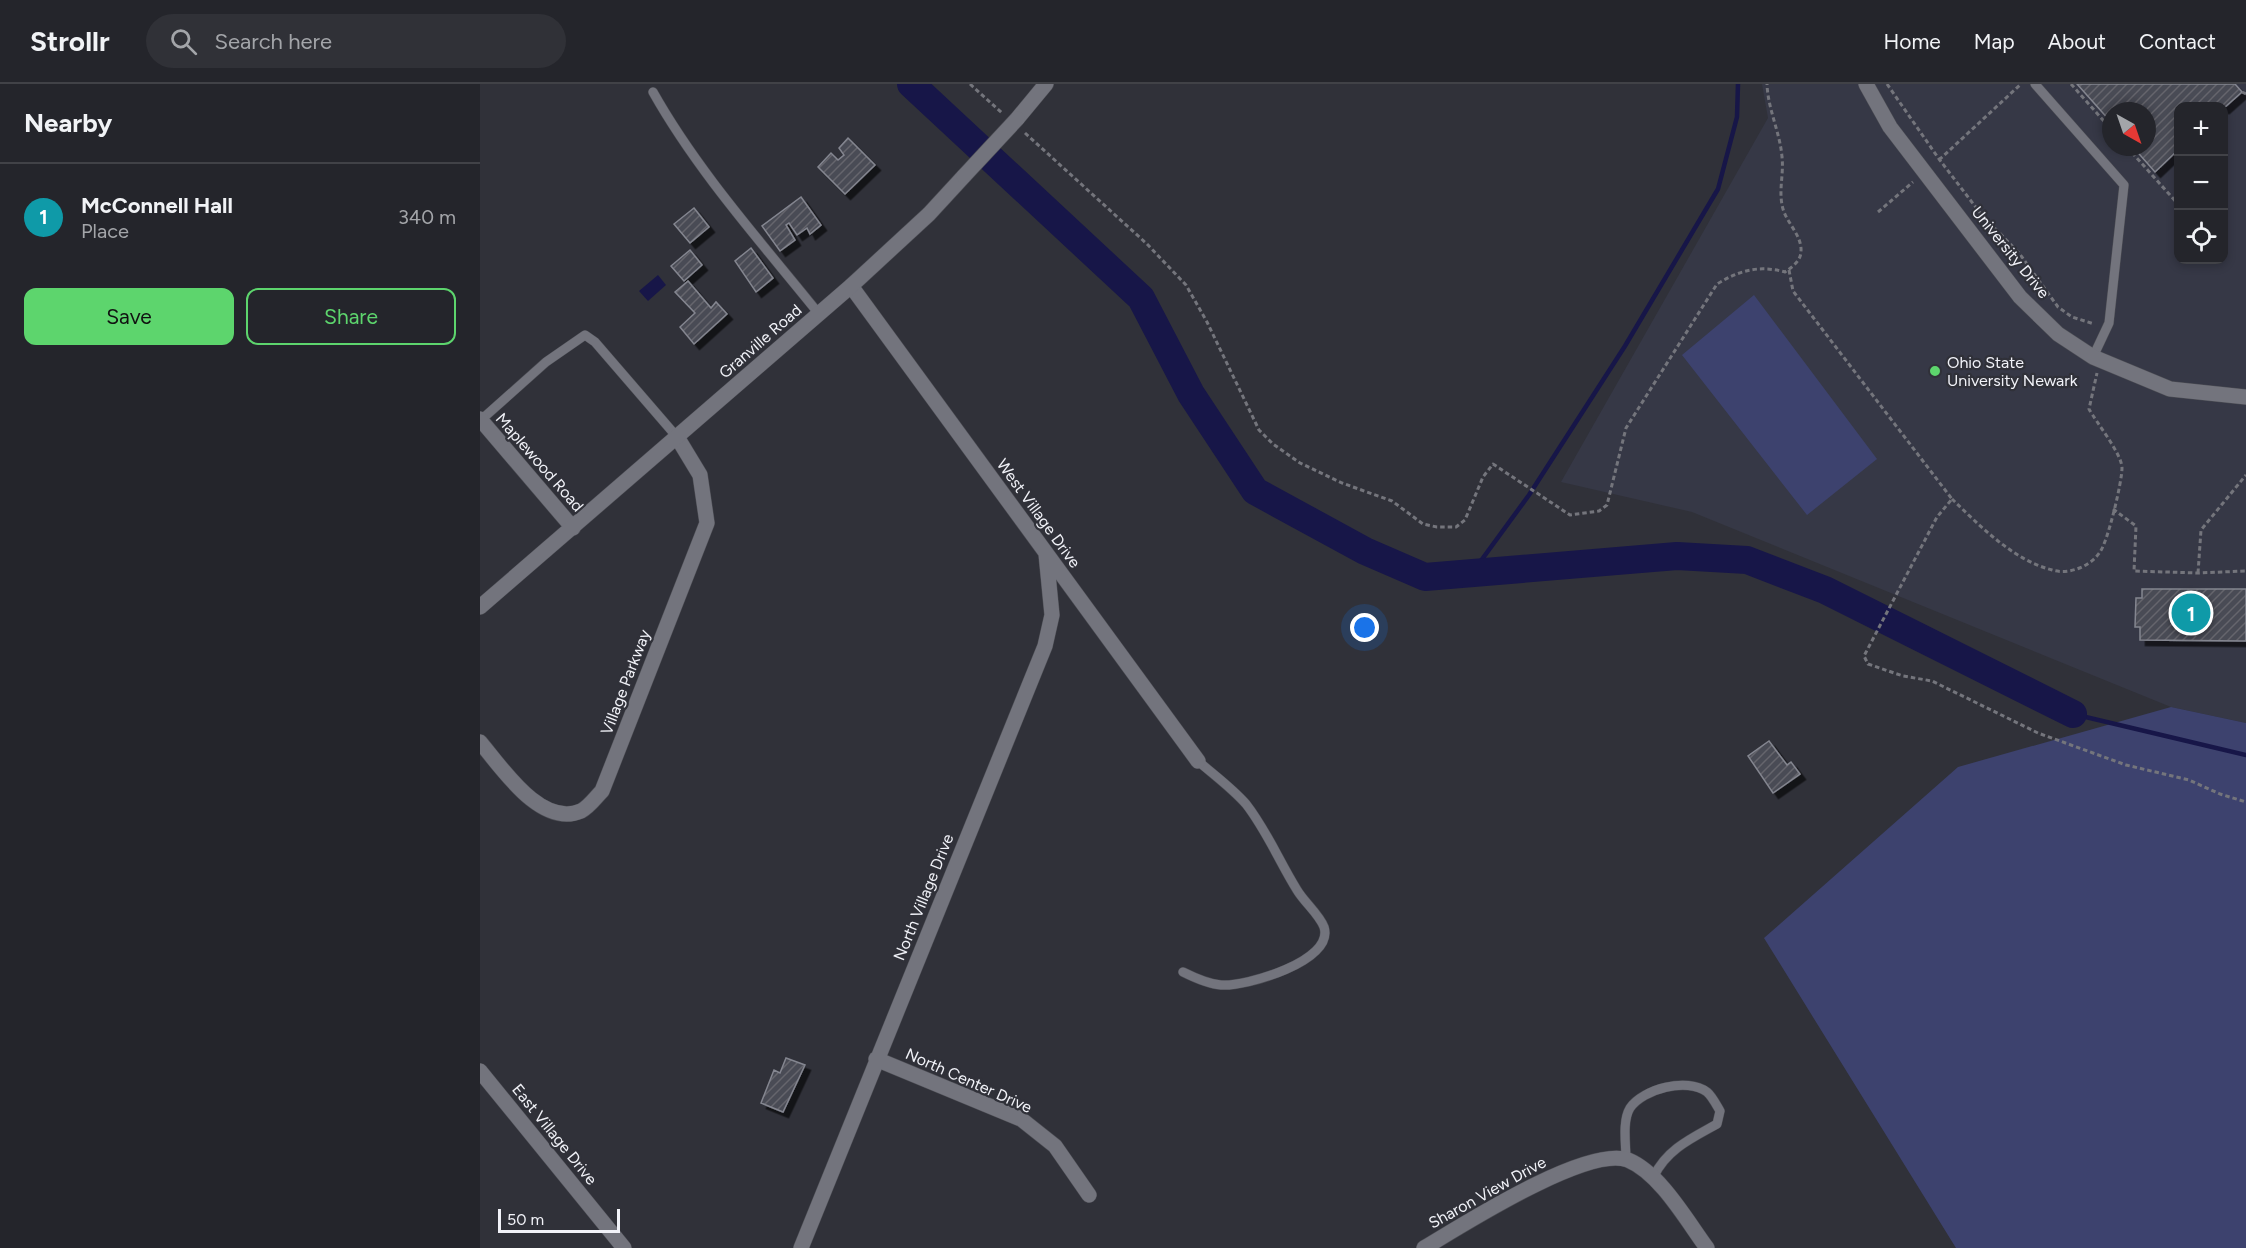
<!DOCTYPE html>
<meta charset="utf-8">
<style>
:root{--surface:#24252b;--page:#303137;--text:#f1f3f6;--muted:#a3a5a9;--line:#414247;--accent:#5dd56d}
body{margin:0;font-family:Figtree,sans-serif;background:var(--page);color:var(--text)}
.controls{position:absolute;right:18px;top:18px;display:grid;overflow:hidden;border-radius:12px;box-shadow:0 3px 9px #0003}
.controls button{width:54px;height:54px;display:grid;place-items:center;padding:0;border:0;border-bottom:2px solid var(--line);background:var(--surface);color:var(--text);font:30px sans-serif}
.compass{position:absolute;left:1622px;top:18px;width:54px;height:54px;border-radius:50%;background:var(--surface);box-shadow:0 3px 9px #0003;rotate:140deg}
.scale{position:absolute;left:18px;bottom:15px;width:122px;box-sizing:border-box;padding-left:6px;border:3px solid #f1f2f8;border-top:0;font-size:16px;line-height:21px;white-space:nowrap;color:#f1f2f8;-webkit-text-stroke:4px #303139;paint-order:stroke}
.you{position:absolute;left:885px;top:544px;width:21px;height:21px;margin:-15px;border:4px solid #fff;border-radius:50%;background:#1a73e8;box-shadow:0 0 0 9px #1a73e833}
.badge{display:grid;place-items:center;width:39px;height:39px;border-radius:50%;background:var(--accent);color:#fff;font-size:20px;font-weight:700}
.pin{position:absolute;translate:-50% -50%;border:3px solid #fff;box-shadow:0 2px 6px #0006}
.list{margin:0;padding:0;list-style:none}
h2{display:flex;justify-content:space-between;align-items:center;height:78px;margin:0;padding:0 24px;font-size:26px}
h2 small{font-size:20px;font-weight:400;color:var(--muted)}
.list li{display:grid;grid-template-columns:39px 1fr auto;gap:18px;align-items:center;box-sizing:border-box;height:108px;padding:0 24px;border-top:2px solid var(--line)}
.list b{display:block;font-size:22px;white-space:nowrap}
.list p{margin:0;font-size:20px;white-space:nowrap;color:var(--muted)}
.list em{font-size:20px;font-style:normal;color:var(--muted)}
.actions{display:flex;gap:12px;padding:18px 24px}
.actions a{flex:1;padding:14px 0;border:2px solid var(--accent);border-radius:12px;text-align:center;font-size:21px;color:var(--accent)}
.actions .main{background:var(--accent);color:#111}
.icon{flex:none;width:33px;height:33px;fill:none;stroke:currentColor;stroke-width:2;stroke-linecap:round;stroke-linejoin:round}
.map{position:relative;flex:none;width:1766px;height:1164px;overflow:hidden}
header{display:flex;align-items:center;gap:36px;box-sizing:border-box;height:84px;padding:0 30px;background:var(--surface);border-bottom:2px solid var(--line)}
header strong{font-size:28px}
nav{display:flex;gap:33px;margin-inline-start:auto;font-size:21px}
.search{width:420px;height:54px;background:var(--page);display:flex;align-items:center;gap:15px;box-sizing:border-box;padding:0 21px;border-radius:33px;color:var(--muted);font-size:22px}
main{display:flex}
aside{flex:1;background:var(--surface)}
.map>svg:first-child{display:block}
.built{fill:#363846;fill-rule:evenodd}
.green{fill:#3d426e}
.water{fill:#171648}
.lines{fill:none;stroke-linecap:round;stroke-linejoin:round}
.stream{stroke:#171648;stroke-width:4.5}
.river{stroke:#171648;stroke-width:28}
.building{fill:url(#building-hatch);stroke:#848690;stroke-width:1.5;filter:url(#shadow)}
.lane-casing{stroke:#4c4d54;stroke-width:10}
.street-casing{stroke:#4c4d54;stroke-width:16}
.secondary-casing{stroke:#4c4d54;stroke-width:16}
.path{stroke:#74757c;stroke-width:3;stroke-dasharray:4.5 3;stroke-linecap:butt}
.lane{stroke:#73747d;stroke-width:9}
.street{stroke:#73747d;stroke-width:15}
.secondary{stroke:#73747d;stroke-width:15}
.secondary-bridge-casing{stroke:#4c4d54;stroke-width:16;stroke-linecap:butt}
.secondary-bridge{stroke:#73747d;stroke-width:15}
.poi-dot{fill:#5dd56d;stroke:#303139;stroke-width:2}
.labels{text-anchor:middle;stroke-width:4.5;stroke-linejoin:round;paint-order:stroke}
.street-label{font-size:16px;fill:#f1f2f8;stroke:#303139}
.poi-label{font-size:16px;fill:#f1f2f8;stroke:#303139;text-anchor:start}
</style>
<header>
<strong>Strollr</strong>
<div class="search"><svg class="icon" aria-label="search" viewBox="0 0 24 24"><circle cx="10" cy="10" r="6"/><path d="M15 15l6 6"/></svg>Search here</div>
<nav><a>Home</a><a>Map</a><a>About</a><a>Contact</a></nav>
</header>
<main>
<aside>
<h2>Nearby<small></small></h2>
<ul class="list">
<li><span class="badge" style="background:#0f9aa8">1</span><div><b>McConnell Hall</b><p>Place</p></div><em>340 m</em></li>
</ul>
<div class="actions"><a class="main">Save</a><a>Share</a></div>
</aside>
<div class="map">
<svg width="1766" height="1164" viewBox="0 0 1766 1164">
<defs>
<pattern id="building-hatch" width="6" height="6" patternUnits="userSpaceOnUse" patternTransform="scale(1.5)"><rect width="6" height="6" fill="#4a4b54"/><path d="M-1 1l2-2M0 6l6-6M5 7l2-2" fill="none" stroke="#65656d"/></pattern>
<filter id="shadow"><feDropShadow dx="5.5" dy="5.5" stdDeviation="0" flood-color="#0009"/></filter>
</defs>
<rect width="100%" height="100%" fill="#303139"/>
<!-- built -->
<path class="built" d="M1282 0H1766V639L1691 623 1212 428 1081 398 1288 34ZM1698 22H1744V176H1698ZM1631 27H1667V63H1631Z"/>
<!-- green -->
<path class="green" d="M1274 211 1397 375 1327 431 1202 271Z
M1691 623 1766 639V1164H1476L1284 854 1478 683Z"/>
<!-- water -->
<path class="water" d="M178 191 186 201 168 217 159 207Z"/>
<g class="lines">
<!-- stream -->
<path class="stream" d="M992 489 1049 411 1145 262 1238 105 1257 33 1258 0
M1593 630 1766 671"/>
<!-- river -->
<path class="river" d="M431 0 661 214 711 310 775 407 885 467 945 493 1197 472 1267 476 1345 506 1593 630"/>
</g>
<!-- building -->
<path class="building" d="M1597 0H1755L1762 8 1744 24 1698 22V66L1675 88 1653 63H1667V27H1631V38Z
M368 54 395 81 365 110 338 83 351 69 358 76 364 71 359 64Z
M321 113 341 141 330 150 327 144 317 151 309 139 306 141 315 156 300 167 282 142Z
M214 124 229 143 210 159 194 140Z
M271 164 293 194 276 208 255 177Z
M210 166 222 181 204 197 191 182Z
M208 197 231 224 236 218 247 230 214 260 200 243 215 229 195 208Z
M1662 505H1766V557L1660 556V543H1655L1656 514H1662Z
M1289 657 1307 681 1311 678 1320 690 1293 709 1268 672Z
M306 974 325 981 303 1028 281 1019 294 986 300 989Z"/>
<g class="lines">
<!-- lane casing -->
<g class="lane-casing">
<path id="lane" d="M1555 0 1644 101 1629 239 1613 273
M173 8C218 88 282 159 339 230
M1 336 66 278 105 251 115 258 197 353
M703 888C715 894 728 900 741 901 765 903 855 877 844 843 839 830 824 818 817 806 799 777 787 747 766 720 752 704 734 691 718 677
M1146 1075C1146 1061 1142 1037 1150 1024 1163 1005 1207 993 1227 1008 1232 1012 1237 1022 1240 1027L1237 1040C1212 1054 1187 1065 1174 1092"/>
</g>
<!-- street casing -->
<g class="street-casing">
<path id="street" d="M1386 0 1410 43 1540 213 1578 250 1613 273 1690 305 1766 313
M371 202 718 677
M0 335 93 444
M0 658C22 684 61 744 101 727 109 723 116 713 122 707L227 439 220 391 197 353
M396 975 541 1035 575 1062 609 1111
M0 987 144 1164
M321 1164 565 562 572 531 566 470
M944 1164C981 1142 1107 1061 1148 1076 1180 1089 1207 1137 1227 1164"/>
</g>
<!-- secondary casing -->
<g class="secondary-casing">
<path id="secondary" d="M537 35 566 0
M0 523 371 202 449 130 484 92"/>
</g>
<!-- path -->
<path class="path" d="M490 0 522 29
M1407 0 1459 75 1501 130 1539 169 1578 223 1592 233 1614 240
M1591 0 1631 45
M1762 8 1766 10
M545 49 667 160 706 201 727 238 779 346 793 360 820 379 862 399 912 417 943 440 957 443H976L985 436 1003 393 1013 380 1090 431 1119 427 1127 421 1146 344 1237 200C1260 186 1279 181 1305 188 1312 183 1321 177 1321 167 1322 152 1307 139 1303 125 1298 107 1304 91 1302 73 1300 48 1288 26 1287 0
M1647 63 1698 120
M1459 76 1541 0
M1398 128 1433 98
M1309 186 1313 207 1472 415 1457 433 1384 572 1388 580 1423 592 1452 597 1558 649 1646 681 1709 696 1740 710 1766 718
M1472 415C1500 442 1533 476 1572 486 1588 491 1610 483 1620 468 1628 457 1642 398 1642 384 1642 370 1616 338 1609 325L1617 289
M1633 425 1656 442 1654 487 1718 489 1766 487
M1718 489 1721 446 1766 391"/>
<!-- lane -->
<use href="#lane" class="lane"/>
<!-- street -->
<use href="#street" class="street"/>
<!-- secondary -->
<use href="#secondary" class="secondary"/>
<!-- secondary-bridge casing -->
<g class="secondary-bridge-casing">
<path id="secondary-bridge" d="M484 92 537 35"/>
</g>
<!-- secondary-bridge -->
<use href="#secondary-bridge" class="secondary-bridge"/>
</g>
<!-- markers -->
<circle class="poi-dot" cx="1455" cy="287" r="6"/>
<g class="labels">
<!-- street labels -->
<g class="street-label">
<text transform="translate(1531 168) rotate(51)" y="6">University Drive</text>
<text transform="translate(280 257) rotate(-41)" y="6">Granville Road</text>
<text transform="translate(60 378) rotate(49)" y="6">Maplewood Road</text>
<text transform="translate(559 429) rotate(54)" y="6">West Village Drive</text>
<text transform="translate(145 598) rotate(-69)" y="6">Village Parkway</text>
<text transform="translate(443 813) rotate(-68)" y="6">North Village Drive</text>
<text transform="translate(489 996) rotate(24)" y="6">North Center Drive</text>
<text transform="translate(75 1050) rotate(51)" y="6">East Village Drive</text>
<text transform="translate(1007 1108) rotate(-29)" y="6">Sharon View Drive</text>
</g>
<!-- poi labels -->
<g class="poi-label">
<text x="1467" y="284">Ohio State<tspan x="1467" dy="18">University Newark</tspan></text>
</g>
</g>
</svg>
<div class="controls">
<button>+</button>
<button>−</button>
<button><svg class="icon" aria-label="locate" viewBox="0 0 24 24"><circle cx="12" cy="12" r="6"/><path d="M12 2v4M12 18v4M2 12h4M18 12h4"/></svg></button>
</div>
<svg class="compass" viewBox="-18 -18 36 36"><path d="M0-13l5 13h-10z" fill="#e53935"/><path d="M0 13l5-13h-10z" fill="#a3a5a9"/></svg>
<div class="scale">50 m</div>
<div class="you"></div>
<div class="pin badge" style="left:1711px;top:529px;background:#0f9aa8">1</div>
</div>
</main>
